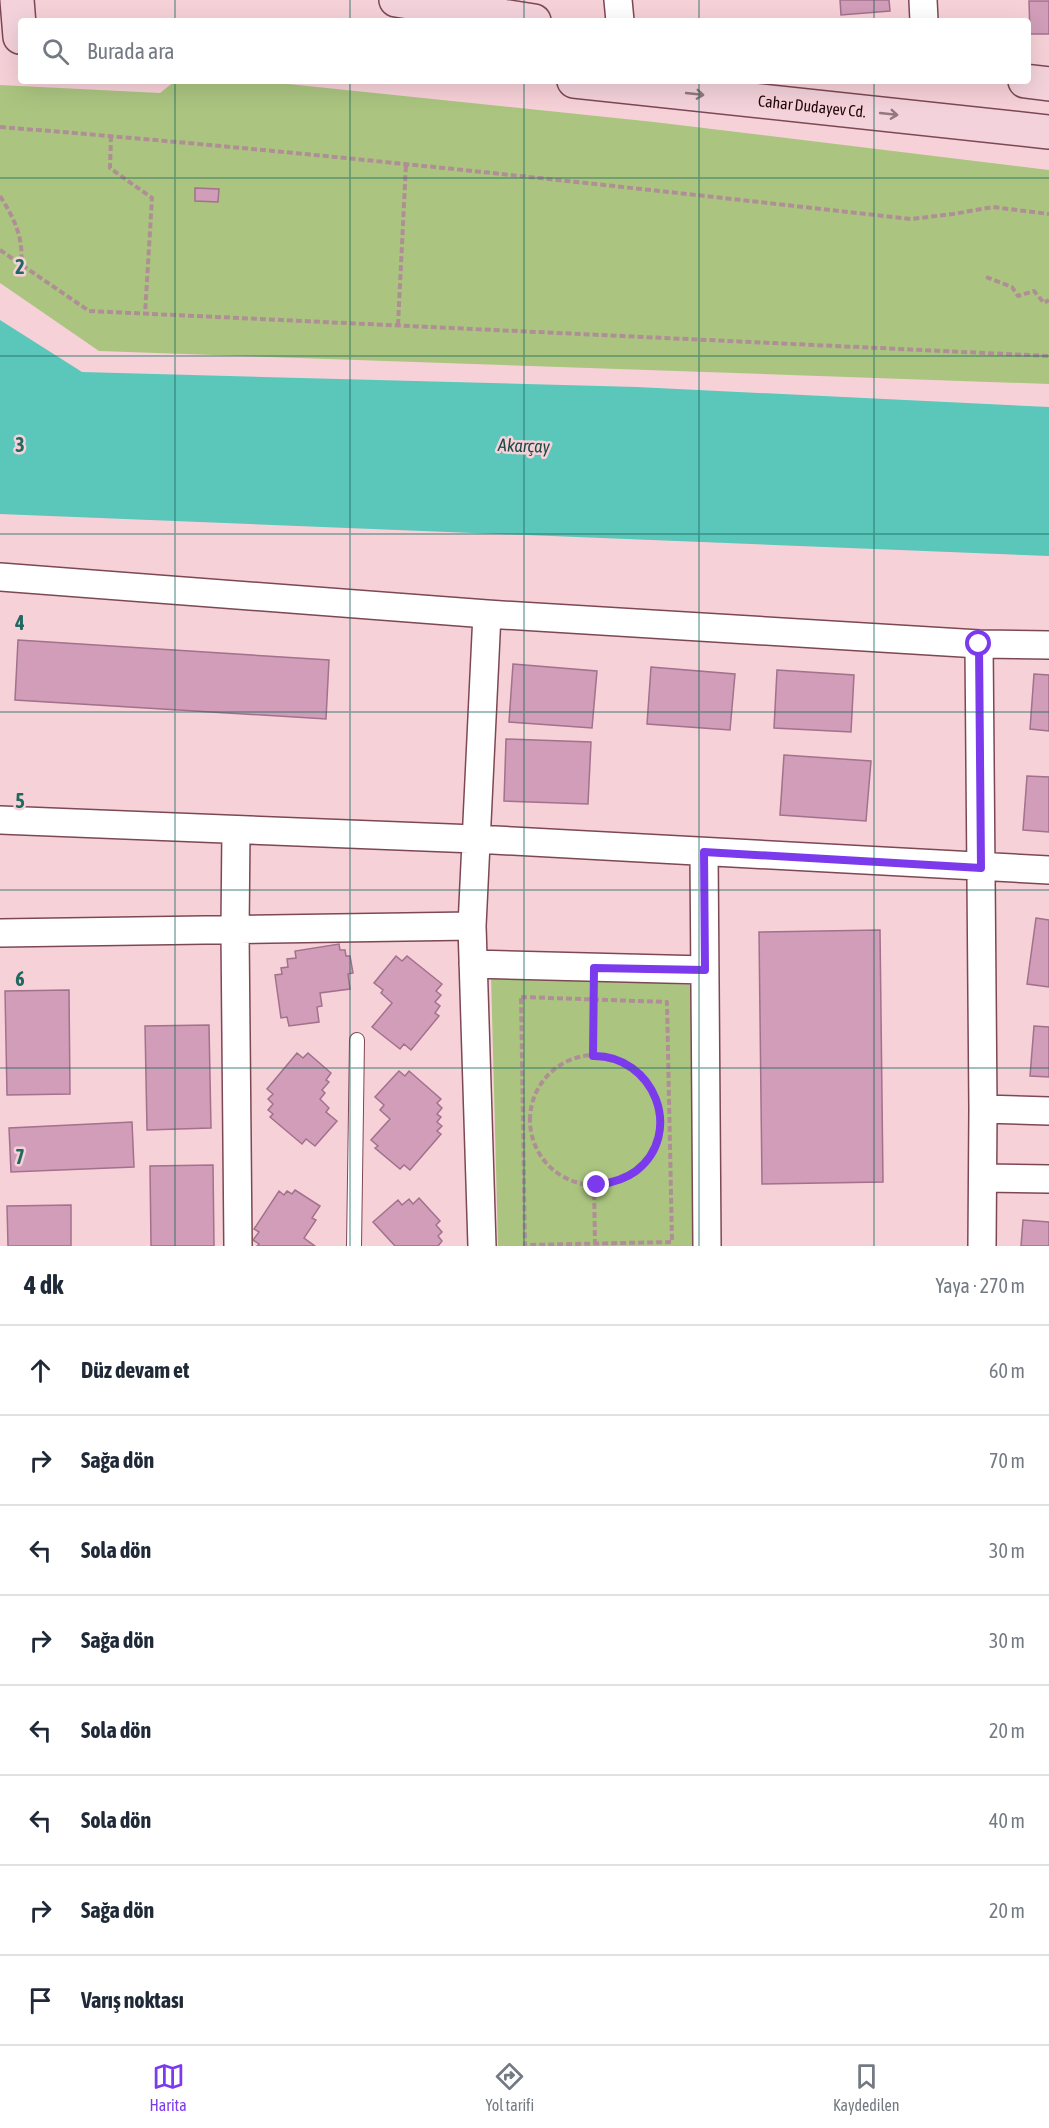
<!DOCTYPE html>
<html lang="tr">
<meta charset="utf-8">
<style>
:root{--surface:#fff;--page:#f2f2f3;--text:#1f2937;--muted:#747a83;--line:#e0e1e3;--accent:#7c3aed}
body{margin:0;font-family:"Asap Condensed",sans-serif;background:var(--page);color:var(--text)}
.stop{position:absolute;width:18px;height:18px;margin:-14px;border:4px solid #7c3aed;border-radius:50%;background:#fff}
.stop.end{background:#7c3aed;border-color:#fff;box-shadow:0 2px 6px #0008}
.list{margin:0;padding:0;list-style:none}
h2{display:flex;justify-content:space-between;align-items:center;height:78px;margin:0;padding:0 24px;font-size:26px}
h2 small{font-size:20px;font-weight:400;color:var(--muted)}
.list li{display:grid;grid-template-columns:39px 1fr auto;gap:18px;align-items:center;box-sizing:border-box;height:90px;padding:0 24px;border-top:2px solid var(--line)}
.list b{display:block;font-size:22px;white-space:nowrap}
.list em{font-size:20px;font-style:normal;color:var(--muted)}
.icon{flex:none;width:33px;height:33px;fill:none;stroke:currentColor;stroke-width:2;stroke-linecap:round;stroke-linejoin:round}
.map{position:relative;flex:none;width:1049px;height:1246px;overflow:hidden}
.search{position:absolute;background:var(--surface);box-shadow:0 6px 24px #0002;left:18px;right:18px;top:18px;height:66px;display:flex;align-items:center;gap:15px;box-sizing:border-box;padding:0 21px;border-radius:6px;color:var(--muted);font-size:22px}
.sheet{height:798px;background:var(--surface)}
nav{display:flex;justify-content:space-around;align-items:center;box-sizing:border-box;height:84px;border-top:2px solid var(--line);background:var(--surface);font-size:16px;color:var(--muted)}
nav a{display:grid;justify-items:center;gap:3px}
nav .on{color:var(--accent)}
.map>svg:first-child{display:block}
.green{fill:#abc580}
.water{fill:#5bc6ba}
.building{fill:#d19db9;stroke:#a2718c;stroke-width:1.5}
.lines{fill:none;stroke-linecap:round;stroke-linejoin:round}
.lane-casing{stroke:#7c4854;stroke-width:16}
.street-casing{stroke:#7c4854;stroke-width:30}
.secondary-casing{stroke:#7c4854;stroke-width:36}
.path{stroke:#af8f95;stroke-width:4;stroke-dasharray:6 3;stroke-linecap:butt}
.lane{stroke:#fff;stroke-width:14}
.street{stroke:#fff;stroke-width:27}
.secondary{stroke:#f4d2db;stroke-width:33}
.oneway{stroke:#93787f}
.route{stroke:#7c3aed;stroke-width:8}
.grid{fill:none;stroke:#1f6961;stroke-width:1.5;stroke-opacity:0.55}
.labels{text-anchor:middle;stroke-width:5;stroke-linejoin:round;paint-order:stroke}
.street-label{font-size:16px;fill:#1d090e;stroke:#f7d1d8}
.water-label{font-size:18px;font-style:italic;fill:#1b4a45;stroke:#f7d1d8}
.grid-label{font-size:20px;text-anchor:middle;font-weight:bold;fill:#1f6961;stroke:#f7d1d8;stroke-width:5;stroke-linejoin:round;paint-order:stroke}
</style>
<div class="map">
<svg width="1049" height="1246" viewBox="0 0 1049 1246">
<rect width="100%" height="100%" fill="#f7d1d8"/>
<!-- green -->
<path class="green" d="M175 81H259L654 122 1049 170V384L99 351 0 283V85L160 93Z
M491 975 693 985 697 1246H498Z"/>
<!-- water -->
<path class="water" d="M0 320 82 372 637 387 1049 407V556L0 514Z"/>
<!-- building -->
<path class="building" d="M840 0H889L890 11 841 15Z
M1029 1H1049V34H1030Z
M195 188 219 189 218 202 195 201Z
M18 640 329 660 326 719 15 700Z
M513 664 597 671 592 728 509 722Z
M651 667 735 674 730 730 647 724Z
M777 670 854 675 851 732 774 728Z
M1034 674 1049 675V731L1030 729Z
M506 739 591 742 588 804 504 801Z
M784 755 871 761 866 821 780 815Z
M1027 776 1049 777V832L1023 830Z
M1036 918 1049 920V987L1027 984Z
M880 930 883 1182 762 1184 759 932Z
M339 944 340 950H345L346 956H350L353 973 348 974 350 989 320 993 322 1006 317 1007 319 1022 289 1026 287 1017 281 1018 275 975 282 974 281 968 288 967 287 959 296 958 295 951Z
M396 956 402 961 407 956 442 984 436 991 441 995 435 1002 440 1006 435 1013 439 1016 411 1050 404 1044 400 1049 372 1027 392 1003 381 993 383 990 374 983Z
M69 990 70 1094 7 1095 5 991Z
M209 1025 211 1128 147 1130 145 1026Z
M1034 1026 1049 1027V1077L1030 1076Z
M297 1053 303 1058 308 1053 331 1073 326 1080 329 1082 322 1090 325 1093 320 1099 329 1108 326 1112 337 1121 315 1146 306 1139 302 1144 270 1117 273 1114 268 1110 273 1104 268 1099 273 1094 267 1089Z
M399 1071 405 1076 409 1071 441 1099 437 1103 442 1108 437 1114 441 1117 437 1122 442 1126 437 1131 441 1134 410 1170 404 1165 400 1169 375 1148 378 1146 371 1140 390 1119 380 1110 384 1105 375 1097Z
M132 1122 134 1167 11 1172 9 1128Z
M213 1165 214 1246H151L150 1166Z
M295 1190 320 1206 312 1218 316 1220 304 1238 315 1246H257L259 1244 253 1240 259 1232 254 1229 279 1191 284 1195 287 1191 292 1194Z
M419 1198 440 1221 436 1225 442 1232 438 1236 442 1241 438 1246H395L373 1222 398 1200 402 1205 409 1199 413 1204Z
M71 1205V1246H8L7 1206Z
M1023 1220 1049 1222V1246H1021Z"/>
<g class="lines">
<!-- lane casing -->
<g class="lane-casing">
<path id="lane" d="M354 1246 357 1040"/>
</g>
<!-- street casing -->
<g class="street-casing">
<path id="street" d="M618 0 620 21
M923 0 924 21
M0 577 487 614 979 644 1049 645
M979 644 983 1109 982 1246
M0 820 475 839 1049 870
M236 830 235 930 238 1246
M704 852 707 1246
M0 933 472 926
M473 964 705 970
M983 1109 1049 1111
M983 1178 1049 1179
M482 1246 472 926 487 614"/>
</g>
<!-- secondary casing -->
<g class="secondary-casing">
<path id="secondary" d="M17 0 20 37
M396 0 534 21
M574 81 1049 132
M1025 81 1049 84"/>
</g>
<!-- path -->
<path class="path" d="M0 127C304 151 608 185 911 219L953 214 993 207 1049 214
M111 136 110 168 152 198 145 314
M0 196C14 218 24 238 21 265
M0 250 89 311 1049 356
M986 277 1012 287 1018 296 1034 291 1044 303 1049 300
M398 325 406 164
M521 997 667 1002 672 1242 525 1245Z
M530 1120a65 65 0 1 1 130 0a65 65 0 1 1-130 0Z
M593 1056 594 998
M594 1185 595 1244"/>
<!-- lane -->
<use href="#lane" class="lane"/>
<!-- street -->
<use href="#street" class="street"/>
<!-- secondary -->
<use href="#secondary" class="secondary"/>
</g>
<!-- one-way arrows -->
<defs><path id="oneway-shaft" d="M-6 0H5M1.5-3L5.5 0L1.5 3" fill="none" stroke-width="1.6" stroke-linecap="round" stroke-linejoin="round" transform="scale(1.5)"/></defs>
<g class="oneway">
<use href="#oneway-shaft" transform="translate(695 94) rotate(6)"/>
<use href="#oneway-shaft" transform="translate(889 114) rotate(6)"/>
</g>
<g class="lines">
<!-- route -->
<path class="route" d="M597 1185C611 1183 624 1180 636 1171 685 1133 654 1055 593 1056L594 968 705 970 704 852 981 868 979 644"/>
</g>
<!-- grid -->
<path class="grid" d="M175 0V21M350 0V21M524 0V21M699 0V21M874 0V21M175 81V1246M350 81V1246M524 81V1246M699 81V1246M874 81V1246M0 178H1049M0 356H1049M0 534H1049M0 712H1049M0 890H1049M0 1068H1049"/>
<g class="labels">
<!-- street labels -->
<g class="street-label">
<text transform="translate(812 106) rotate(6)" y="6">Cahar Dudayev Cd.</text>
</g>
<!-- water labels -->
<g class="water-label">
<text transform="translate(524 446) rotate(2)" y="6">Akarçay</text>
</g>
</g>
<g class="grid-label">
<text x="20" y="274">2</text>
<text x="20" y="452">3</text>
<text x="20" y="630">4</text>
<text x="20" y="808">5</text>
<text x="20" y="986">6</text>
<text x="20" y="1164">7</text>
</g>
</svg>
<div class="stop" style="left:979px;top:644px"></div>
<div class="stop end" style="left:597px;top:1185px"></div>
<div class="search"><svg class="icon" aria-label="search" viewBox="0 0 24 24"><circle cx="10" cy="10" r="6"/><path d="M15 15l6 6"/></svg>Burada ara</div>
</div>
<section class="sheet">
<h2>4 dk<small>Yaya · 270 m</small></h2>
<ul class="list">
<li><svg class="icon" aria-label="ahead" viewBox="0 0 24 24"><path d="M12 20V5M6 11l6-6 6 6"/></svg><div><b>Düz devam et</b></div><em>60 m</em></li>
<li><svg class="icon" aria-label="right" viewBox="0 0 24 24"><path d="M7 20v-9h11M14 6l5 5-5 5"/></svg><div><b>Sağa dön</b></div><em>70 m</em></li>
<li><svg class="icon" aria-label="left" viewBox="0 0 24 24"><path d="M17 20v-9H6M10 6l-5 5 5 5"/></svg><div><b>Sola dön</b></div><em>30 m</em></li>
<li><svg class="icon" aria-label="right" viewBox="0 0 24 24"><path d="M7 20v-9h11M14 6l5 5-5 5"/></svg><div><b>Sağa dön</b></div><em>30 m</em></li>
<li><svg class="icon" aria-label="left" viewBox="0 0 24 24"><path d="M17 20v-9H6M10 6l-5 5 5 5"/></svg><div><b>Sola dön</b></div><em>20 m</em></li>
<li><svg class="icon" aria-label="left" viewBox="0 0 24 24"><path d="M17 20v-9H6M10 6l-5 5 5 5"/></svg><div><b>Sola dön</b></div><em>40 m</em></li>
<li><svg class="icon" aria-label="right" viewBox="0 0 24 24"><path d="M7 20v-9h11M14 6l5 5-5 5"/></svg><div><b>Sağa dön</b></div><em>20 m</em></li>
<li><svg class="icon" aria-label="arrive" viewBox="0 0 24 24"><path d="M6 21V4h12l-3 4 3 4H6"/></svg><div><b>Varış noktası</b></div></li>
</ul>
</section>
<nav>
<a class="on"><svg class="icon" aria-label="map" viewBox="0 0 24 24"><path d="M3 6l6-2 6 2 6-2v14l-6 2-6-2-6 2zM9 4v14M15 6v14"/></svg>Harita</a>
<a><svg class="icon" aria-label="directions" viewBox="0 0 24 24"><path d="M12 3l9 9-9 9-9-9zM9 14v-3h6M13 9l2 2-2 2"/></svg>Yol tarifi</a>
<a><svg class="icon" aria-label="saved" viewBox="0 0 24 24"><path d="M7 4h10v16l-5-4-5 4z"/></svg>Kaydedilen</a>
</nav>
